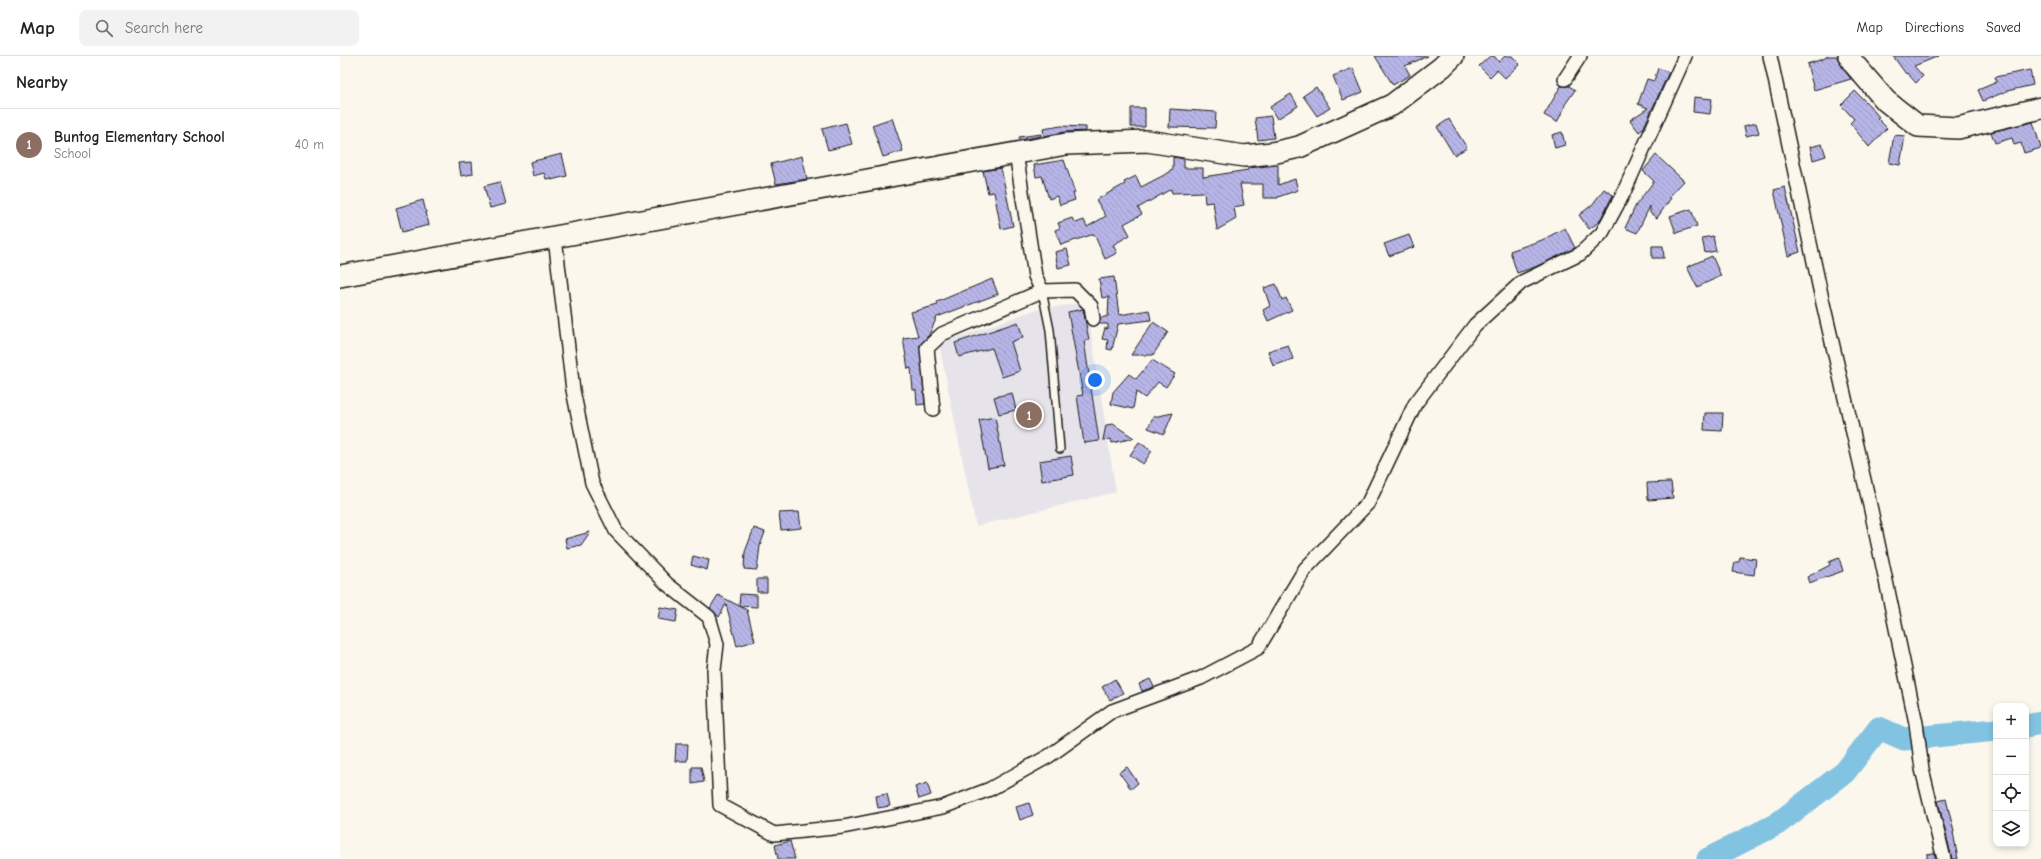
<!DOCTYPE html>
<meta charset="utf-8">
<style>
:root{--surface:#fff;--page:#f2f2f2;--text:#202124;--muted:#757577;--line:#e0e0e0;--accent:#c8321e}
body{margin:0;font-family:"Comic Neue",sans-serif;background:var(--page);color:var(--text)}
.controls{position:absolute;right:12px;bottom:12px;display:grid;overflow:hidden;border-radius:8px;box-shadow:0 2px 6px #0003}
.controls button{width:36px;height:36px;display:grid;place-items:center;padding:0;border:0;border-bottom:1px solid var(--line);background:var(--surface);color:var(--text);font:20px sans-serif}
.you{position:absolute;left:755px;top:324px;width:14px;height:14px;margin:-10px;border:3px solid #fff;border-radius:50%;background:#1a73e8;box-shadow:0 0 0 6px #1a73e833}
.badge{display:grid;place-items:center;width:26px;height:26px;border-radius:50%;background:var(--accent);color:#fff;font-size:13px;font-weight:700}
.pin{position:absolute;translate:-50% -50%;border:2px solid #fff;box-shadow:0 1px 4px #0006}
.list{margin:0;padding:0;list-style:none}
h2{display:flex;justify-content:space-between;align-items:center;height:52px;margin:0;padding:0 16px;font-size:17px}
h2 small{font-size:13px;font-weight:400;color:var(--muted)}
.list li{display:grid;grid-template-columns:26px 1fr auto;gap:12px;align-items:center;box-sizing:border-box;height:72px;padding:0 16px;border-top:1px solid var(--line)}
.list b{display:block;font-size:15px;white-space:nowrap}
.list p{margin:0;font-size:13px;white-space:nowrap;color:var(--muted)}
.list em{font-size:13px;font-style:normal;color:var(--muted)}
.icon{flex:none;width:22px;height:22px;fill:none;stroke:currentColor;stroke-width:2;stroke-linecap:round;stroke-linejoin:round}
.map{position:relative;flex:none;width:1701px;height:803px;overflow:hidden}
header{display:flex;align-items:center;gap:24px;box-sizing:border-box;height:56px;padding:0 20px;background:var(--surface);border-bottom:1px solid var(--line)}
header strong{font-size:19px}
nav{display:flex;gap:22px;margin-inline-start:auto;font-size:14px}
.search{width:280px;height:36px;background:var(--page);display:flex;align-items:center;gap:10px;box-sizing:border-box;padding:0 14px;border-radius:8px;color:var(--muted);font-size:15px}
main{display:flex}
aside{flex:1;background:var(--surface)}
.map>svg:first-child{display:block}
.built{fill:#e7e3ea}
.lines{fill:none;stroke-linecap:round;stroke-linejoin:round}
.river{stroke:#82c3e2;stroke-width:23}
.building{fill:url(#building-back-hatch);stroke:#1c1c1c}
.lane-casing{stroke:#1c1c1c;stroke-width:10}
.street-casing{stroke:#1c1c1c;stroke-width:16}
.primary-casing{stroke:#1c1c1c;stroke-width:24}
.lane{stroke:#fbf7ec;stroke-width:7}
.street{stroke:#fbf7ec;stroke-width:13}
.primary{stroke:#fbf7ec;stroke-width:21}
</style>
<header>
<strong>Map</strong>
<div class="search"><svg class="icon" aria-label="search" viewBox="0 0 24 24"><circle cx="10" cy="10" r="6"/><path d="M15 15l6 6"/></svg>Search here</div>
<nav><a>Map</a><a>Directions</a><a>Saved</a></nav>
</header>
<main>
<aside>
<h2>Nearby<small></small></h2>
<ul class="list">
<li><span class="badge" style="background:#8d6e63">1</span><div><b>Buntog Elementary School</b><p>School</p></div><em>40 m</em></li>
</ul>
</aside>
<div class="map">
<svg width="1701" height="803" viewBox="0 0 1701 803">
<defs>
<pattern id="building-back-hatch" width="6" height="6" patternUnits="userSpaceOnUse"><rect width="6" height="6" fill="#b7b5e7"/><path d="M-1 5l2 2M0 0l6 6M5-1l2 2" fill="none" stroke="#9d9bc6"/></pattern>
</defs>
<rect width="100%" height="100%" fill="#fbf7ec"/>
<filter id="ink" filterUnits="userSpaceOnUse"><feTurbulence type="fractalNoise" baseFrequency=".025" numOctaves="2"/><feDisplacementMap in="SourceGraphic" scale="8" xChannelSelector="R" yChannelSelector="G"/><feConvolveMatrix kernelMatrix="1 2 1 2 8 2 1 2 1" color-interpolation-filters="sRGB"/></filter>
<g filter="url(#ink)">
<!-- built -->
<path class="built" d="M735 248 747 251 776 436 636 470 599 288 695 254Z"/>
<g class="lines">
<!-- river -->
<path class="river" d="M1686 670 1701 667
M1368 803 1437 768 1505 716 1539 672 1564 683 1656 674"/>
</g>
<!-- building -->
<path class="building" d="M1035 0H1088L1065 10 1070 19 1053 29Z
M1150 0H1154L1159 6 1165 0H1172L1180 8 1165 22 1157 14 1150 21 1139 10Z
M1488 0H1497L1499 6 1511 23 1474 34 1467 8 1483 3Z
M1553 0H1599L1574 10 1583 20 1576 27 1567 17 1566 18Z
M1013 12 1023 36 1003 44 993 20Z
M1318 12 1329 16 1303 73 1299 76 1290 64 1308 52 1298 48 1307 23 1314 25Z
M1690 14 1693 29 1667 35 1643 45 1638 34 1657 26 1655 21Z
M1221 30H1229L1235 34 1224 50 1225 51 1217 66 1204 59Z
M976 31 990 52 977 60 963 40Z
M1515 35 1530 50 1539 61 1537 62 1547 72 1529 91 1510 67 1514 63 1501 49Z
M951 38 958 50 937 63 930 51Z
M1354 41 1372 43 1370 58 1353 56Z
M791 52H805V71H791Z
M830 53 876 56 875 72 829 71Z
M931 60 934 82 918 84 915 62Z
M552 62 563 95 543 101 532 69Z
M1109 63 1127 92 1114 99 1097 71Z
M1693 66 1701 92 1684 97 1681 87 1674 89 1672 82 1655 87 1651 76Z
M506 67 512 88 488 94 482 73Z
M1416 67 1419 77 1406 80 1404 70Z
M721 70 746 71V75L724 76 704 80 703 73Z
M1222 76 1225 89 1215 92 1212 79Z
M701 78V80L680 84 679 81Z
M1554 79 1565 80 1560 109 1549 107Z
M1482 88 1486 100 1473 104 1470 91Z
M222 98 227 120 211 124V122L206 123 204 117 193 120 190 106Z
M1316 99 1344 125 1329 141 1331 142 1317 162 1310 157V150L1297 177 1285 172 1296 149 1314 125 1303 115Z
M462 100 467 123 436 128 431 108Z
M833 101 844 103V112H863V121L908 114V112L938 109V129L955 123 958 134 938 141V142H923V128H900L904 149 894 151 896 163 877 174 873 146 865 147 864 136 832 137 831 133 798 152 802 158 784 168 790 179 773 189 777 197 765 203 754 178 721 189 715 174 720 172 718 167 732 162 736 167 744 164 747 171 766 160 756 144 785 128 784 126 796 120 801 131 830 116V114L833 113Z
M724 104 735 137H733L735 144 720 149 717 140 709 143 702 120 696 121 694 109Z
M132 106 133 118 121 120 119 107Z
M661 112 673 170 661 173 654 136 648 137 643 115Z
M160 126 166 148 150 152 144 130Z
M1445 131 1460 196 1448 200 1434 134Z
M1264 133 1273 139 1259 166 1249 173 1239 159 1252 149Z
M83 144 89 169 62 176 56 152Z
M1351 153 1357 170 1336 177 1330 160Z
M1225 172 1235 192 1195 211 1177 217 1170 195 1202 184Z
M1069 179 1074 191 1049 200 1044 188Z
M1373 180 1376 195 1365 197 1362 182Z
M1312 190H1323L1324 202H1312Z
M727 193 731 209 718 212 715 196Z
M1372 200 1381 220 1357 231 1347 211Z
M774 221 779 259 809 254 811 264 778 268 772 294 767 293 768 284 762 283 765 272 768 273V268H759L761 262 768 260 769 241 762 242 759 223Z
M652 223 658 238 597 261 589 279 580 289 585 348 577 349 576 334H573L571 312 568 313 563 282 578 280 571 256 598 249 597 246Z
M936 228 942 244 946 242 952 254 928 265 923 254 930 250 924 232Z
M743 253 749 284 744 285 759 385 744 387 737 340 743 339 728 256Z
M678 266 683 281 671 286 680 315 662 321 652 292 619 301 615 287Z
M813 266 828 276 813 299H791Z
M948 289 953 303 933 310 928 295Z
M812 304 835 318 826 331 818 326 805 342 796 336 793 353 771 348 773 336 789 318 796 323Z
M672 337 676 354 659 358 654 341Z
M833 357 824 378 808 372 813 361Z
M1365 357H1383L1382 375 1364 374Z
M655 361 664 409 648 412 639 364Z
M773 368 794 382 772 387 771 383 763 384 766 369Z
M799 386 812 395 803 408 790 399Z
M731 400 734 419 702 425 699 405Z
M1331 426 1333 442 1308 444 1307 427Z
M459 456 461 472 441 474 439 457Z
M414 472 425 476 420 490 417 514 404 513 405 496Z
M250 476 241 489 227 492 225 483Z
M353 500 369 504 367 514 351 509Z
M1400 501 1416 503 1414 519 1393 516 1395 506H1399Z
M1499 502 1503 515 1469 527 1467 521 1490 509 1489 506Z
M417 523H427V536H417Z
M400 538 417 539V551L399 550Z
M378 539 407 554 415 585 397 590 386 548 379 561 370 552Z
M320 551 338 554 336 566 318 563Z
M775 623 783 637 770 644 762 631Z
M810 623 814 631 802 635 799 628Z
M336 688H348L347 705H335Z
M352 711H361L364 726 352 728Z
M787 711 798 727 791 733 779 716Z
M587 727 591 739 579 743 575 731Z
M547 738 550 750 538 752 536 740Z
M1606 743 1614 776H1613L1618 803H1612L1598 745Z
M689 747 693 759 680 764 676 751Z
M450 785 455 803H438L435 789Z
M1594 797 1596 803H1587V798Z"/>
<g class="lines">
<!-- lane casing -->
<g class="lane-casing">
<path id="lane" d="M702 235 710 274 720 393"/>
</g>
<!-- street casing -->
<g class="street-casing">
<path id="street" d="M1430 0 1482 243 1531 454 1576 667 1582 713 1604 803
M1225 23 1240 0
M676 97 695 220 702 235
M215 182 233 334 252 427 276 475 327 528 369 561 377 588 374 614 380 749 434 778 503 771 603 751 650 733 709 700 772 655 861 622 918 592 965 513 1028 447 1075 348 1135 269 1182 226 1240 198 1262 177 1283 138 1345 0
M593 353 587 292 602 278 702 235 735 234 751 250 753 263"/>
</g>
<!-- primary casing -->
<g class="primary-casing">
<path id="primary" d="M1509 0 1514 8 1546 45 1578 70 1618 72 1701 52
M0 220 726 88 807 85 904 100 932 97 959 91 1052 49 1102 11 1113 0"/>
</g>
<!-- lane -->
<use href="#lane" class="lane"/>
<!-- street -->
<use href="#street" class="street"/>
<!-- primary -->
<use href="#primary" class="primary"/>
</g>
</g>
</svg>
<div class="controls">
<button>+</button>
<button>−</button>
<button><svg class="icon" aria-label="locate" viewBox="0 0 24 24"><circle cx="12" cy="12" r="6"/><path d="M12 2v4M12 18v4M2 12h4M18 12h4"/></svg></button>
<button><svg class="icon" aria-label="layers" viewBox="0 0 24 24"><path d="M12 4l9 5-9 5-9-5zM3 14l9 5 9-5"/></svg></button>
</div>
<div class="you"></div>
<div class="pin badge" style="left:689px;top:359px;background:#8d6e63">1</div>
</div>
</main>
